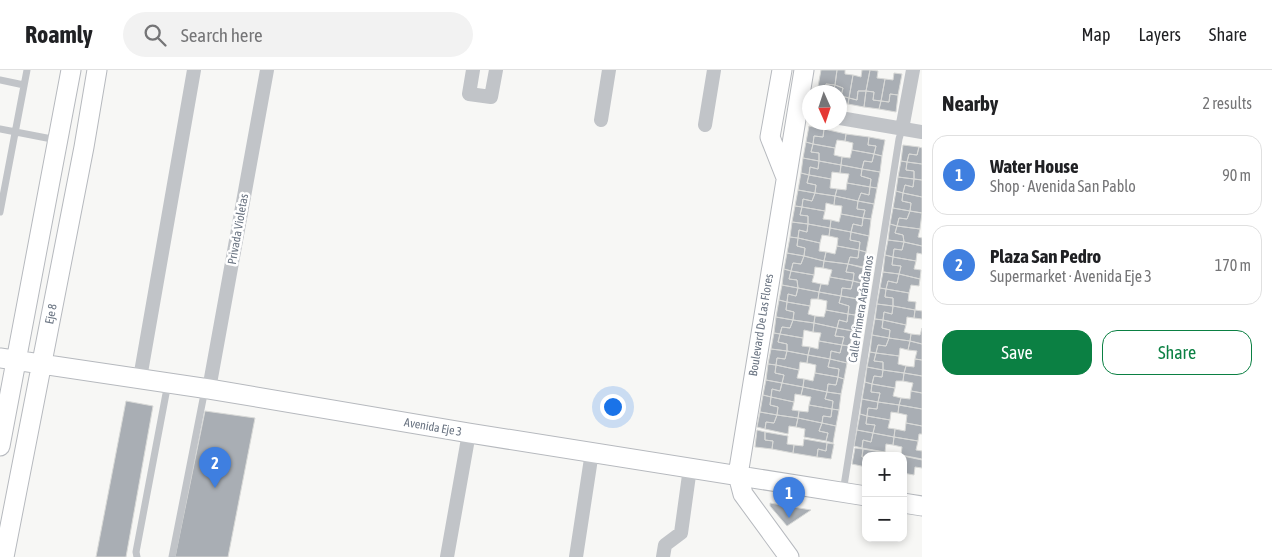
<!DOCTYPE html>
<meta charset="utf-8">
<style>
:root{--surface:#fff;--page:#f2f2f2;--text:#202124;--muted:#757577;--line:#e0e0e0;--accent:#0b8043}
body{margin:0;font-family:"Asap Condensed",sans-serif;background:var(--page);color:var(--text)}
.controls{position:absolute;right:15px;bottom:15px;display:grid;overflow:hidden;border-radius:10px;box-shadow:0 2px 8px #0003}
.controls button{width:45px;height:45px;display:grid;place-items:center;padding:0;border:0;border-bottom:1px solid var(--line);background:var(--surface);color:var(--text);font:25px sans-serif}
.compass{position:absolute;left:802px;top:15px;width:45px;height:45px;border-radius:50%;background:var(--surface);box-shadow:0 2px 8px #0003;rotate:177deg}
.you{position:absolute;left:612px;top:336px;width:18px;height:18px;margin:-12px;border:4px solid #fff;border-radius:50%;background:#1a73e8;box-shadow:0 0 0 8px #1a73e833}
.badge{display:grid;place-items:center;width:32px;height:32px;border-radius:50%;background:var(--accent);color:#fff;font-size:16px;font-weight:700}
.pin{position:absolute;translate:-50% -41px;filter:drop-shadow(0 1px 2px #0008)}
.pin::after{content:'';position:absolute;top:26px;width:18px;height:15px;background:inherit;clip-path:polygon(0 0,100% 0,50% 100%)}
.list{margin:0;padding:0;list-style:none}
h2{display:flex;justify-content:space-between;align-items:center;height:65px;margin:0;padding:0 20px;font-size:21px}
h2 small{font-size:16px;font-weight:400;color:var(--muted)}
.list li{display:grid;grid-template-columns:32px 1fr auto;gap:15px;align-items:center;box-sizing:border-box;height:80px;margin:0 10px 10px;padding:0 10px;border:1px solid var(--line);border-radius:15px}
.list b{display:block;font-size:19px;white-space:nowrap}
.list p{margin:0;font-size:16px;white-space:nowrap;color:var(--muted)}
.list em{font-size:16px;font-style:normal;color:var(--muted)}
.actions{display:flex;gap:10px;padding:15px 20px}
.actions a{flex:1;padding:11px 0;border:1px solid var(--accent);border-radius:15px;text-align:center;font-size:18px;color:var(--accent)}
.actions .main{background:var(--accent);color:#fff}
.icon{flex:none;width:28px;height:28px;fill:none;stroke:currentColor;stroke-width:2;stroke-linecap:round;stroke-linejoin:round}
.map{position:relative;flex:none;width:922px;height:487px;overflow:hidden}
header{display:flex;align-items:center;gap:30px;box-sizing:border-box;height:70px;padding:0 25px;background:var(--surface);border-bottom:1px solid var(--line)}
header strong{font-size:24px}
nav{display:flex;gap:28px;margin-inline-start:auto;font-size:18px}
.search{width:350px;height:45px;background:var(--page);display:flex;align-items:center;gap:12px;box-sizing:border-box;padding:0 18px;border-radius:28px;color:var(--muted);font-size:19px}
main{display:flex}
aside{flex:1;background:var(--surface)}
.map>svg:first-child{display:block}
.building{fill:#a9aeb4;stroke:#d8d9d7}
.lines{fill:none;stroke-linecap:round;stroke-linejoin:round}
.secondary-casing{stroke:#b6b9be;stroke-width:21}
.lane{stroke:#c1c4c8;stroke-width:7}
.street{stroke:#c1c4c8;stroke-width:14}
.secondary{stroke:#fff;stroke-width:19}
.labels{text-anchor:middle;stroke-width:5;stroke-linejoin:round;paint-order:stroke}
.street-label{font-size:12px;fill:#6a7482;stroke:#fff}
</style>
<header>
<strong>Roamly</strong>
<div class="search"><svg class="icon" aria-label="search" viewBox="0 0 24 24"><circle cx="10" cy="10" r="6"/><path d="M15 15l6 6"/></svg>Search here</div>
<nav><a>Map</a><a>Layers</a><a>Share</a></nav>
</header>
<main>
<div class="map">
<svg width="922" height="487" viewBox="0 0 922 487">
<rect width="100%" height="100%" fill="#f7f7f5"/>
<!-- building -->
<path class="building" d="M821 0H837L835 15 826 14 825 22H817Z
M837 0H845V4L853 5 849 28 841 26 843 18 835 15Z
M862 0H870L866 21H858L857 30 849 28 853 5 861 7Z
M870 0 878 1 877 8 885 9 881 31 873 30 874 22 866 21Z
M894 3 902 4 898 25 890 24 889 32 881 31 885 9 893 10Z
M826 14 835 15 833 22H825Z
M835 15 843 18 841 26 849 28 848 34 840 33V22H833Z
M858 21H866L864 37 848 34 849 28 857 30Z
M866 21 874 22 873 30 881 31 879 39 864 37Z
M890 24 898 25 896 42 879 39 881 31 889 32Z
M809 56 824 59 823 67 814 66 813 74 806 72Z
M824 59 846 64 845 71 837 70 835 78 813 74 814 66 823 67Z
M846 64 869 67 868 75 876 76 874 84 852 80 853 73 845 71Z
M869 67 885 70 882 86 874 84 876 76 868 75Z
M806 72 813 74 811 82 819 83V91L803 88Z
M813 74 835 78 834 85 842 87 841 95 819 91V83L811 82Z
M903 75 919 77 917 85 909 84 907 92 901 91Z
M919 77 922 78V94L907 92 909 84 917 85Z
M852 80 874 84 872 92 864 91 862 99 841 95 842 87 850 88Z
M874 84 882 86 880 102 862 99 864 91 872 92Z
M803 88 819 91 818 99 810 97 809 105 801 103Z
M819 91 841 95 840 103 832 102 831 109 809 105 810 97 818 99Z
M901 91 907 92 906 100 914 101V109L898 107Z
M907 92 922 94V110L914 109V101L906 100Z
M841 95 862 99 861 106 871 109 870 117 847 113 849 104 840 103Z
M862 99 880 102 877 118 870 117 871 109 861 106Z
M801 103 809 105 807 113 816 115 815 123 798 120Z
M809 105 831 109 830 118 837 119 835 126 815 123 816 115 807 113Z
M898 107 914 109 913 117 905 115 903 123 896 121Z
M914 109 922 110V127L903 123 905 115 913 117Z
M847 113 870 117 869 125 861 123 858 131 835 126 837 119 846 120Z
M870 117 877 118 874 134 858 131 861 123 869 125Z
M798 120 815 123 812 131 803 129 802 137 795 136Z
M896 121 903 123 902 131 911 133 910 141 893 138Z
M815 123 835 126 834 135 826 133 825 141 802 137 803 129 812 131Z
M903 123 922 127V143L910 141 911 133 902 131Z
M835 126 858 131 857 139 865 140 863 148 841 144 842 136 834 135Z
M858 131 874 134 871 149 863 148 865 140 857 139Z
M795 136 802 137 800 145 808 146V154L792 152Z
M802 137 825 141 823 149 831 150 830 158 808 154V146L800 145Z
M893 138 910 141 907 149 899 148 897 156 890 154Z
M910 141 922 143 920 159 897 156 899 148 907 149Z
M841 144 863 148 862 156 853 154 851 162 830 158 831 150 839 152Z
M863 148 871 149 869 166 851 162 853 154 862 156Z
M792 152 808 154 807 162 799 160 798 168 790 167Z
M808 154 830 158 829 166 822 165 820 173 798 168 799 160 807 162Z
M890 154 897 156 895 163 903 165 904 172 888 170Z
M897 156 920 159 918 167 922 168V176L904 172 903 165 895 163Z
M830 158 851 162 850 170 860 172 859 180 837 176 838 168 829 166Z
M851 162 869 166 866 182 859 180 860 172 850 170Z
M790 167 798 168 797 176 805 178 804 186 787 183Z
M798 168 820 173 819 181 826 182 824 191 804 186 805 178 797 176Z
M888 170 904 172 902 180 894 179 893 187 885 185Z
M904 172 922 176V184L917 183 916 191 893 187 894 179 902 180Z
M837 176 859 180 858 188 850 187 848 194 824 191 826 182 835 184Z
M859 180 866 182 863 197 848 194 850 187 858 188Z
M787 183 804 186 801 194 793 193 791 201 784 199Z
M885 185 893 187 892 195 901 196 899 204 883 202Z
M804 186 824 191 823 198 815 197 814 205 791 201 793 193 801 194Z
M893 187 916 191 914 199 921 200 920 209 899 204 901 196 892 195Z
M824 191 848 194 846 202 854 203 853 211 830 207 832 200 823 198Z
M848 194 863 198 861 213 853 211 854 203 846 202Z
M784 199 791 201 789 209 797 210 798 218 782 215Z
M791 201 814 205 812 212 821 214 819 222 798 218 797 210 789 209Z
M883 202 899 204 897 213 888 211 886 219 880 218Z
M899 204 920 209 919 216 911 215 909 223 886 219 888 211 897 213Z
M830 207 853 211 851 219 842 218 841 226 819 222 821 214 828 215Z
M853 211 861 213 858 229 841 226 842 218 851 219Z
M782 215 798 218 796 226 788 224 787 232 779 230Z
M798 218 819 222 818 229H811L810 236 787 232 788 224 796 226Z
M880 218 886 219 885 227 893 228V236L877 234Z
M886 219 909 223 908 231 916 232 915 240 893 236V228L885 227Z
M819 222 841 226 839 233 849 236 848 244 826 240 827 231 818 229Z
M841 226 858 229 855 245 848 244 849 236 839 233Z
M779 230 787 232 786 240 794 242 793 250 776 247Z
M787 232 810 236 808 244 815 246 814 253 793 250 794 242 786 240Z
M877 234 893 236 892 244 884 242 883 250 875 249Z
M893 236 915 240 914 248 907 247 906 255 883 250 884 242 892 244Z
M826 240 848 244 847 252 839 250 837 258 814 253 815 246 824 247Z
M915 240 922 241V249L914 248Z
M848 244 855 245 853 261 837 258 839 250 847 252Z
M776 247 793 250 790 258 782 257 780 264 774 263Z
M875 249 883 250 882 258 890 260 889 268 872 265Z
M793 250 814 253 813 262 804 260 803 268 780 264 782 257 790 258Z
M883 250 906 255 904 262 911 264 910 271 889 268 890 260 882 258Z
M814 253 837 258 835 266 844 267 842 275 819 271 821 263 813 262Z
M837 258 853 261 850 276 842 275 844 267 835 266Z
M922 258V274L910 271 911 264 920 265Z
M774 263 780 264 778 272 787 274V281L771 279Z
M780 264 803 268 802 276 810 277 808 285 787 281V274L778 272Z
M872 265 889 268 886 276 878 275 876 283 870 282Z
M889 268 910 271 908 280 900 278 899 286 876 283 878 275 886 276Z
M819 271 842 275 840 283 831 281 830 289 808 285 810 277 818 279Z
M910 271 922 274V290L915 289 917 281 908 280Z
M842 275 850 276 847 293 830 289 831 281 840 283Z
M771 279 787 281 785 289 777 288 776 295 768 294Z
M787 281 808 285 807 293 800 292 799 300 776 295 777 288 785 289Z
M870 282 876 283 874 291 883 292V300L867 297Z
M876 283 899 286 898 294 906 296 904 303 883 300V292L874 291Z
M808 285 830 289 828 297 839 299 838 307 815 303 816 295 807 293Z
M830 289 847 293 844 309 838 307 839 299 828 297Z
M915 289 922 290V306L904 303 906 296 914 297Z
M768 294 776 295 775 303 784 305 782 313 766 310Z
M776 295 799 300 797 308 804 309 803 317 782 313 784 305 775 303Z
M867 297 883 300 882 307 874 306 872 314 865 312Z
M883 300 904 303 903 311H896L895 318 872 314 874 306 882 307Z
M815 303 838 307 836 315 828 314 827 322 803 317 804 309 813 311Z
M904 303 922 306V323L911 321 913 313 903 311Z
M838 307 844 309 841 324 827 322 828 314 836 315Z
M766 310 782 313 780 321 772 319 771 327 763 325Z
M865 312 872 314 871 322 880 323 878 332 862 329Z
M782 313 803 317 801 325 795 324 794 332 771 327 772 319 780 321Z
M872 314 895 318 893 326 901 328 899 335 878 332 880 323 871 322Z
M803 317 827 322 825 329 833 331 832 339 809 335 811 327 801 325Z
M911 321 922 323V339L899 335 901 328 910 329Z
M827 322 841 324 839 340 832 339 833 331 825 329Z
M763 325 771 327 770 335 778 337 777 345 760 342Z
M771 327 794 332 792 340 799 341 798 348 777 345 778 337 770 335Z
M862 329 878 332 877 339 868 338 867 346 860 344Z
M126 331 153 336 126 487H96Z
M878 332 899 335 898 343 891 342 890 350 867 346 868 338 877 339Z
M809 335 832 339 831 347 823 346 822 353 798 348 799 341 808 342Z
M899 335 922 339V356L906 353 907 345 898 343Z
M832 339 839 340 836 356 822 353 823 346 831 347Z
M205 341 255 348 228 487H175Z
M760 342 777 345 774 353 766 352 765 359 757 357Z
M860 344 867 346 866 354 875 355 873 363 857 360Z
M777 345 798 348 796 357 789 356 788 364 765 359 766 352 774 353Z
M867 346 890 350 888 358 895 359 894 367 873 363 875 355 866 354Z
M798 348 822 353 819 361 828 363 826 371 804 367 805 359 796 357Z
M822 353 836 356 833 373 826 371 828 363 819 361Z
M906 353 922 356V364H919L918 371 894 367 895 359 905 361Z
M757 360 765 362V370L773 371 772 379 755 377Z
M857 360 873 363 871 372 863 370 862 378 854 376Z
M765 362 788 366 787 374 794 375 793 383 772 379 773 371 765 370Z
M873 363 894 367 893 375 886 374 885 382 862 378 863 370 871 372Z
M894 367 918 371 916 380 922 381V389L901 385 902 377 893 375Z
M804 369 827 373 826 381 818 379 817 387 793 383 794 375 803 376Z
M827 373 834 374 831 389 817 387 818 379 826 381Z
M855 378 863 379 862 387 866 388V397L852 394Z
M863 379 886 383 885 386 862 387Z
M903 386 922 390V398L915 397 914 405 903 403Z
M770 433 811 440 787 456 770 436Z"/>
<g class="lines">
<!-- secondary casing -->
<g class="secondary-casing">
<path id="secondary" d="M782 0 770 67 785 105
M0 288 209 319 469 363 866 426
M0 376 71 0
M903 433 922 436
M4 487 84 77 97 0
M789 487 743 424 738 405 804 0"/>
</g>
<!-- lane -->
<path class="lane" d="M0 10 24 15
M0 59 57 70
M0 142 27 0
M843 422 899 69 902 59
M137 487 136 482 168 313
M172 487 205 319"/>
<!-- street -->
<path class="street" d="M473 0 469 24 491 27 496 0
M797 40 810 42
M840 48 922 62
M601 50 609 0
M705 55 714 0
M902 59 913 0
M140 308 194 0
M209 319 267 0
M447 487 469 363
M576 487 592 382
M663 487 665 475 681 463 690 398"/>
<!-- secondary -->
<use href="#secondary" class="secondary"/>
</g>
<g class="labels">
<!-- street labels -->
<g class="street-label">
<text transform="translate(238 159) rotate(-80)" y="4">Privada Violetas</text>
<text transform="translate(861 239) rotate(-81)" y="4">Calle Primera Arándanos</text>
<text transform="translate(51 244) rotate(-79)" y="4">Eje 8</text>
<text transform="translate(761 255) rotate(-81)" y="4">Boulevard De Las Flores</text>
<text transform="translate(433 357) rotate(10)" y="4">Avenida Eje 3</text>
</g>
</g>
</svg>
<div class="controls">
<button>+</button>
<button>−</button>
</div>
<svg class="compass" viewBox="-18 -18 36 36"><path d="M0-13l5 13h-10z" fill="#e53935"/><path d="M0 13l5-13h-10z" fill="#757577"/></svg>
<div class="you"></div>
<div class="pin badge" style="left:789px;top:448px;background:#3f7fe0">1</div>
<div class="pin badge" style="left:215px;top:418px;background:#3f7fe0">2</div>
</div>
<aside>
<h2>Nearby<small>2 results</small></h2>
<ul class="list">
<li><span class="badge" style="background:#3f7fe0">1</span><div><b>Water House</b><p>Shop · Avenida San Pablo</p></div><em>90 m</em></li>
<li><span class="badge" style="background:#3f7fe0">2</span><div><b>Plaza San Pedro</b><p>Supermarket · Avenida Eje 3</p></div><em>170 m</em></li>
</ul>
<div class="actions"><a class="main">Save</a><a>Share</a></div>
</aside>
</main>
